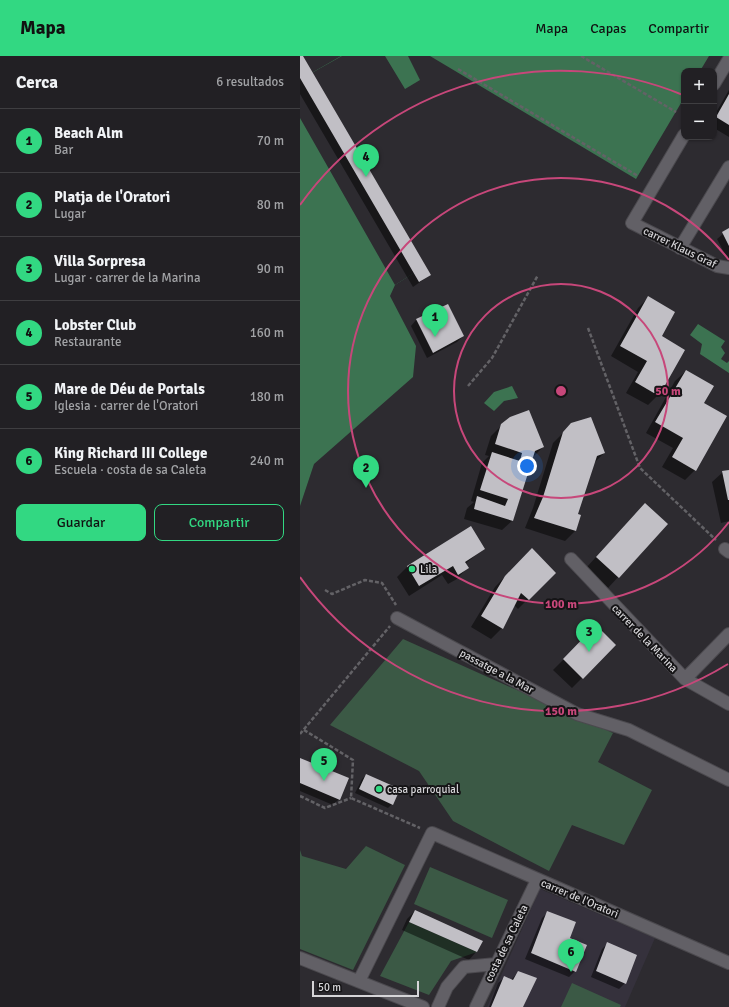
<!DOCTYPE html>
<html lang="es">
<meta charset="utf-8">
<style>
:root{--surface:#222024;--page:#2a282c;--text:#f1f3f6;--muted:#a2a3a6;--line:#3f3e41;--accent:#32d882}
body{margin:0;font-family:Signika,sans-serif;background:var(--page);color:var(--text)}
.controls{position:absolute;right:12px;top:12px;display:grid;overflow:hidden;border-radius:8px;box-shadow:0 1px 3px #0004}
.controls button{width:36px;height:36px;display:grid;place-items:center;padding:0;border:0;border-bottom:1px solid var(--line);background:var(--surface);color:var(--text);font:20px sans-serif}
.scale{position:absolute;left:12px;bottom:10px;width:107px;box-sizing:border-box;padding-left:4px;border:2px solid #d6d5d8;border-top:0;font-size:11px;line-height:14px;white-space:nowrap;color:#d6d5d8;-webkit-text-stroke:3px #151416;paint-order:stroke}
.you{position:absolute;left:227px;top:410px;width:14px;height:14px;margin:-10px;border:3px solid #fff;border-radius:50%;background:#1a73e8;box-shadow:0 0 0 6px #1a73e833}
.badge{display:grid;place-items:center;width:26px;height:26px;border-radius:50%;background:var(--accent);color:#111;font-size:13px;font-weight:700}
.pin{position:absolute;translate:-50% -33px;filter:drop-shadow(0 1px 2px #0008)}
.pin::after{content:'';position:absolute;top:21px;width:14px;height:12px;background:inherit;clip-path:polygon(0 0,100% 0,50% 100%)}
.list{margin:0;padding:0;list-style:none}
h2{display:flex;justify-content:space-between;align-items:center;height:52px;margin:0;padding:0 16px;font-size:17px}
h2 small{font-size:13px;font-weight:400;color:var(--muted)}
.list li{display:grid;grid-template-columns:26px 1fr auto;gap:12px;align-items:center;box-sizing:border-box;height:64px;padding:0 16px;border-top:1px solid var(--line)}
.list b{display:block;font-size:15px;white-space:nowrap}
.list p{margin:0;font-size:13px;white-space:nowrap;color:var(--muted)}
.list em{font-size:13px;font-style:normal;color:var(--muted)}
.actions{display:flex;gap:8px;padding:12px 16px}
.actions a{flex:1;padding:9px 0;border:1px solid var(--accent);border-radius:8px;text-align:center;font-size:14px;color:var(--accent)}
.actions .main{background:var(--accent);color:#111}
.map{position:relative;flex:none;width:429px;height:951px;overflow:hidden}
header{display:flex;align-items:center;gap:24px;box-sizing:border-box;height:56px;padding:0 20px;background:var(--accent);color:#111}
header strong{font-size:19px}
nav{display:flex;gap:22px;margin-inline-start:auto;font-size:14px}
main{display:flex}
aside{flex:1;background:var(--surface)}
.map>svg:first-child{display:block}
.built{fill:#35313c}
.green{fill:#3b5945}
.water{fill:#3c7351}
.pier{fill:#2d2b30}
.shadow{fill:#0007}
.building{fill:#c1bfc5}
.lines{fill:none;stroke-linecap:round;stroke-linejoin:round}
.minor-casing{stroke:#4b494e;stroke-width:14}
.path{stroke:#636266;stroke-width:2.5;stroke-dasharray:4 2;stroke-linecap:butt}
.minor{stroke:#626066;stroke-width:12}
.ring{fill:none;stroke:#c7477a;stroke-width:2}
.poi-dot{fill:#32d882;stroke:#151416;stroke-width:1.5}
.labels{text-anchor:middle;stroke-width:4;stroke-linejoin:round;paint-order:stroke}
.street-label{font-size:11px;fill:#d6d5d8;stroke:#151416}
.poi-label{font-size:11px;fill:#d6d5d8;stroke:#151416;text-anchor:start}
.centre{fill:#c7477a;stroke:#151416;stroke-width:2}
.ring-label{font-size:12px;text-anchor:middle;font-weight:bold;fill:#c7477a;stroke:#151416;stroke-width:4;stroke-linejoin:round;paint-order:stroke}
</style>
<header>
<strong>Mapa</strong>
<nav><a>Mapa</a><a>Capas</a><a>Compartir</a></nav>
</header>
<main>
<aside>
<h2>Cerca<small>6 resultados</small></h2>
<ul class="list">
<li><span class="badge">1</span><div><b>Beach Alm</b><p>Bar</p></div><em>70 m</em></li>
<li><span class="badge">2</span><div><b>Platja de l'Oratori</b><p>Lugar</p></div><em>80 m</em></li>
<li><span class="badge">3</span><div><b>Villa Sorpresa</b><p>Lugar · carrer de la Marina</p></div><em>90 m</em></li>
<li><span class="badge">4</span><div><b>Lobster Club</b><p>Restaurante</p></div><em>160 m</em></li>
<li><span class="badge">5</span><div><b>Mare de Déu de Portals</b><p>Iglesia · carrer de l'Oratori</p></div><em>180 m</em></li>
<li><span class="badge">6</span><div><b>King Richard III College</b><p>Escuela · costa de sa Caleta</p></div><em>240 m</em></li>
</ul>
<div class="actions"><a class="main">Guardar</a><a>Compartir</a></div>
</aside>
<div class="map">
<svg width="429" height="951" viewBox="0 0 429 951">
<rect width="100%" height="100%" fill="#2d2b30"/>
<!-- built -->
<path class="built" d="M240 833 355 882 325 951H187Z"/>
<!-- green -->
<path class="green" d="M103 583 313 677 298 706 352 734 324 789 272 769 249 815 153 765 119 715 30 669Z
M66 790 105 809 53 914 0 893V794L2 800 46 813Z
M130 811 208 844 192 882 114 848Z
M109 866 177 896 151 905 129 939 80 920Z
M272 927 321 949 320 951H261Z"/>
<!-- water -->
<path class="water" d="M0 0H42L1 23 117 215 95 229 90 240 116 290 113 321 14 408 0 450Z
M85 0H108L120 24 105 33Z
M130 0H409L400 15H384V42L336 123Z
M398 268 425 285 421 291 425 297 421 303 427 307 429 305V317L400 298 402 288 390 279Z
M212 330 218 342 204 345 194 355 184 347 194 336Z"/>
<!-- pier -->
<path class="pier" d="M0 0H41L1 23 117 215 95 229 0 62Z"/>
<!-- shadow -->
<path class="shadow" d="M0 0H2L130 219 113 231 0 38Z
M429 34V81L414 72V60Z
M429 173V206L417 183Z
M349 241 360 280 358 339 348 349 326 337 338 316 311 300 338 252Z
M116 264 163 280 157 286 127 302 111 270Z
M386 315 403 347 395 414 385 424 362 411 373 392 346 377 375 325Z
M272 368 304 397 294 407 276 458 275 475 265 485 225 472 233 452 253 387Z
M202 369 243 391 233 401 213 464 202 474 164 463 167 452 174 446 171 445 182 407 189 400 185 399 191 380Z
M429 415V465L421 467 412 426 423 416Z
M335 458 367 468 308 532 286 512Z
M170 472 183 493 165 508 167 512 157 523 148 528 142 519 109 540 97 521 107 511Z
M232 493 254 517 218 553 214 549 202 572 191 583 171 571 195 531Z
M296 571 315 589 272 632 253 614Z
M0 703 39 743 33 749 0 735Z
M66 719 92 748 88 752 55 737 62 723Z
M115 855 181 885 176 896 169 904 102 874 107 863Z
M248 856 269 883 275 915 269 921 225 903 242 862Z
M308 887 325 927 319 933 291 921 302 893Z
M218 916 222 951H189L198 927 204 922 211 924Z"/>
<!-- building -->
<path class="building" d="M0 0H3L131 219 119 226 0 22Z
M429 38V69L416 61Z
M429 172V190L422 176Z
M348 240 375 256 362 280 385 294 359 340 335 326 347 305 320 290Z
M148 248 164 280 133 297 116 263Z
M386 314 414 330 404 347 427 360 396 415 372 401 383 382 355 366Z
M229 354 244 391 235 395 213 465 174 453 177 440 205 450 208 443 180 434 192 396 220 405 222 397 195 388 201 368 210 361Z
M291 361 305 397 297 400 278 458 281 459 276 475 234 462 243 441 263 376 271 367Z
M429 414V444H428L422 415Z
M345 447 368 468 319 522 296 501Z
M171 470 185 493 165 506 169 512 158 519 153 510 119 530 107 510Z
M232 492 256 517 229 544 221 537 203 573 181 560 205 520Z
M296 569 316 589 283 623 263 603Z
M0 702 49 722 40 744 0 727Z
M66 718 100 733 93 749 59 733Z
M115 854 183 885 177 896 109 866Z
M247 855 276 866 270 882 287 889 276 916 231 897Z
M307 886 337 899 326 928 296 915Z
M218 915 237 922 223 951H191L204 920 213 924Z"/>
<g class="lines">
<!-- minor casing -->
<g class="minor-casing">
<path id="minor" d="M414 28 429 3
M384 79 332 167 417 210 429 212
M380 192 429 111
M425 493 429 496
M271 503 385 623 429 648
M97 562 277 658 329 674 429 724
M385 623 429 578
M0 902 123 951
M59 925 132 777 429 907
M138 951 147 931 164 911 196 908
M176 951 237 824"/>
</g>
<!-- path -->
<path class="path" d="M281 0 376 56
M158 13 338 120
M288 272 340 412 416 484
M168 330 192 302 238 219
M25 534 32 538 65 524 82 527 96 549
M4 674 53 704 51 742 120 772
M0 678 90 570
M0 740 25 752 51 742"/>
<!-- minor -->
<use href="#minor" class="minor"/>
</g>
<!-- distance rings -->
<g class="ring">
<circle cx="261" cy="335" r="107"/>
<path d="M429 466A213 213 0 1 1 429 204"/>
<path d="M428 608A320 320 0 0 1 0 521M0 149A320 320 0 0 1 383 39"/>
</g>
<!-- markers -->
<g class="poi-dot">
<circle cx="112" cy="513" r="4"/>
<circle cx="79" cy="733" r="4"/>
</g>
<g class="labels">
<!-- street labels -->
<g class="street-label">
<text transform="translate(380 191) rotate(26)" y="4">carrer Klaus Graf</text>
<text transform="translate(345 582) rotate(46)" y="4">carrer de la Marina</text>
<text transform="translate(197 615) rotate(28)" y="4">passatge a la Mar</text>
<text transform="translate(280 842) rotate(23)" y="4">carrer de l'Oratori</text>
<text transform="translate(206 887) rotate(-64)" y="4">costa de sa Caleta</text>
</g>
<!-- poi labels -->
<g class="poi-label">
<text x="120" y="517">Lila</text>
<text x="87" y="737">casa parroquial</text>
</g>
</g>
<circle cx="261" cy="335" r="6" class="centre"/>
<g class="ring-label">
<text x="368" y="339">50 m</text>
<text x="261" y="552">100 m</text>
<text x="261" y="659">150 m</text>
</g>
</svg>
<div class="controls">
<button>+</button>
<button>−</button>
</div>
<div class="scale">50 m</div>
<div class="you"></div>
<div class="pin badge" style="left:135px;top:281px">1</div>
<div class="pin badge" style="left:66px;top:432px">2</div>
<div class="pin badge" style="left:289px;top:596px">3</div>
<div class="pin badge" style="left:66px;top:121px">4</div>
<div class="pin badge" style="left:24px;top:725px">5</div>
<div class="pin badge" style="left:271px;top:916px">6</div>
</div>
</main>
